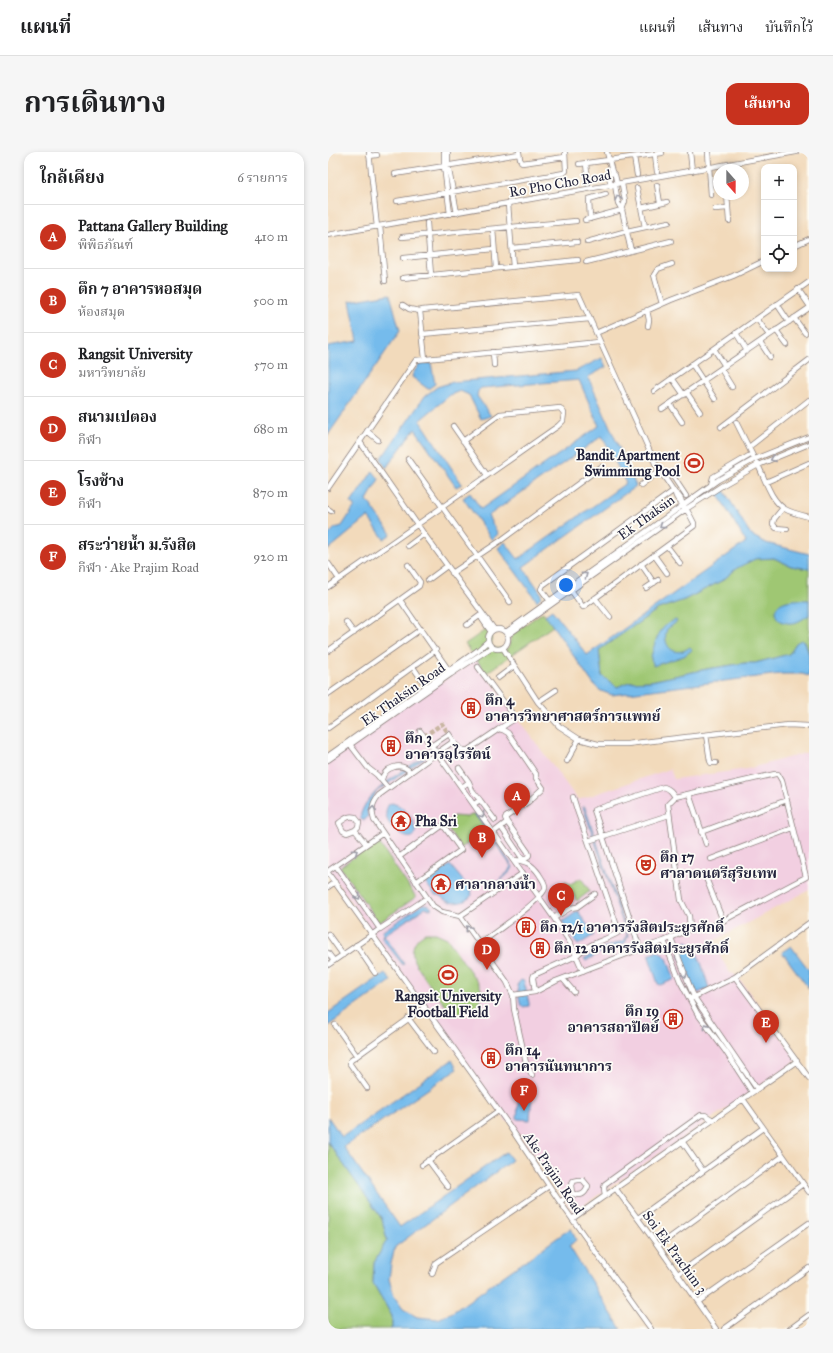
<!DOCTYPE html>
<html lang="th">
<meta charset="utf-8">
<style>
:root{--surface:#fff;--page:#f6f6f6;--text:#202124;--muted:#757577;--line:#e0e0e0;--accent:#c8321e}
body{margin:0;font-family:"IM FELL Great Primer","Noto Serif Thai",serif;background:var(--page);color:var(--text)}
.controls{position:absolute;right:12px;top:12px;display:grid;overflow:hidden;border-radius:8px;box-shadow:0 2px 6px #0003}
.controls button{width:36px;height:36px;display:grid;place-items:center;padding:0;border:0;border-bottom:1px solid var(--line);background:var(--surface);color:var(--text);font:20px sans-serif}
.compass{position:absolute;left:385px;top:12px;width:36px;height:36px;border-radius:50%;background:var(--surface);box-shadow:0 2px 6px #0003;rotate:159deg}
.you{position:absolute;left:238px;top:433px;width:14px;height:14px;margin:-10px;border:3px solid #fff;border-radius:50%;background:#1a73e8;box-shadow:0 0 0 6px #1a73e833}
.badge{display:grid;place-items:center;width:26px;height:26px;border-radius:50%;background:var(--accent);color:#fff;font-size:13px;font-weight:700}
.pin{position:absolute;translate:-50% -33px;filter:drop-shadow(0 1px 2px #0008)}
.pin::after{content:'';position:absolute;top:21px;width:14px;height:12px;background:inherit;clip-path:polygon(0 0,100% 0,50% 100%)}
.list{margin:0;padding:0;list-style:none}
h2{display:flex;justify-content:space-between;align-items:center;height:52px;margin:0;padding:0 16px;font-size:17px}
h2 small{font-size:13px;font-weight:400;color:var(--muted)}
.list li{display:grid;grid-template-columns:26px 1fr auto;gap:12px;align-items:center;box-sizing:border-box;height:64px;padding:0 16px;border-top:1px solid var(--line)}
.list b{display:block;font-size:15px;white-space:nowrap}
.list p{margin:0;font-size:13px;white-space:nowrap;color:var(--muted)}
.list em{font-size:13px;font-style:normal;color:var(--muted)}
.icon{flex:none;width:22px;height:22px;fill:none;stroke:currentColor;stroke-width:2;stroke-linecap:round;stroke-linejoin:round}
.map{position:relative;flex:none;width:481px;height:1177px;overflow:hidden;border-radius:12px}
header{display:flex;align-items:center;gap:24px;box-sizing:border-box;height:56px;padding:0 20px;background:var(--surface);border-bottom:1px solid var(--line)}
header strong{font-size:19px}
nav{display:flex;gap:22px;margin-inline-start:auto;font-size:14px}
.intro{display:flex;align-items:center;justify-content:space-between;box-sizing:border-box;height:96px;padding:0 24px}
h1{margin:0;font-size:28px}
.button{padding:10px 18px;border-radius:12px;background:var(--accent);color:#fff;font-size:14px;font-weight:700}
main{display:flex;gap:24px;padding:0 24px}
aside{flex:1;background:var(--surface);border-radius:12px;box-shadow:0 2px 6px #0003}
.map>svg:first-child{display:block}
.built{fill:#f2cfe1}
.green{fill:#9fc773;stroke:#607457}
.water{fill:#74bbec;stroke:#4b6e94}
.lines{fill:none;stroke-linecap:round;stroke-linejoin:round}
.minor-tunnel{stroke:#c8b5a1;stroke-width:4.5;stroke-dasharray:4.5 2;stroke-linecap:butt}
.minor-casing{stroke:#8a7e7b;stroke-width:6}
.minor{stroke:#fff;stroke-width:4.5}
.oneway{stroke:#9c9ca7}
.labels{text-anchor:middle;stroke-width:3.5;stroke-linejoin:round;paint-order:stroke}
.street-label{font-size:14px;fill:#22223b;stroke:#fdfcf7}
.poi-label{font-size:14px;font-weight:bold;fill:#22223b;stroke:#fdfcf7;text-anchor:start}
</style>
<header>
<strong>แผนที่</strong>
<nav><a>แผนที่</a><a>เส้นทาง</a><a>บันทึกไว้</a></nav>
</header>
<div class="intro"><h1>การเดินทาง</h1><a class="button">เส้นทาง</a></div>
<main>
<aside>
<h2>ใกล้เคียง<small>6 รายการ</small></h2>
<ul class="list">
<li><span class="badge">A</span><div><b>Pattana Gallery Building</b><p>พิพิธภัณฑ์</p></div><em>410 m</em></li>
<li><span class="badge">B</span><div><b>ตึก 7 อาคารหอสมุด</b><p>ห้องสมุด</p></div><em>500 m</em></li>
<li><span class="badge">C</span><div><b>Rangsit University</b><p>มหาวิทยาลัย</p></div><em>570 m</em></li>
<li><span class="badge">D</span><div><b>สนามเปตอง</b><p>กีฬา</p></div><em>680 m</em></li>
<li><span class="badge">E</span><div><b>โรงช้าง</b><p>กีฬา</p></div><em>870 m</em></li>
<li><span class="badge">F</span><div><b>สระว่ายน้ำ ม.รังสิต</b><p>กีฬา · Ake Prajim Road</p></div><em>920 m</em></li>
</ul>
</aside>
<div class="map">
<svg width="481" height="1177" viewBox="0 0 481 1177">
<rect width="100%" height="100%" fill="#fdfcf7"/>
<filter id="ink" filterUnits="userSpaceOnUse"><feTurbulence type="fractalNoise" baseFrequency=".025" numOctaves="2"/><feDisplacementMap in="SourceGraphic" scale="8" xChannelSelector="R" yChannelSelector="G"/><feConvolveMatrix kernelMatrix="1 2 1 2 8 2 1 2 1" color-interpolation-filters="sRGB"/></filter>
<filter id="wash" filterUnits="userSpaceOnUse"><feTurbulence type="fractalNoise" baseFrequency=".012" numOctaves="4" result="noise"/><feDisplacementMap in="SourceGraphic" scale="16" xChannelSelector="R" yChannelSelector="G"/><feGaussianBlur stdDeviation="0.9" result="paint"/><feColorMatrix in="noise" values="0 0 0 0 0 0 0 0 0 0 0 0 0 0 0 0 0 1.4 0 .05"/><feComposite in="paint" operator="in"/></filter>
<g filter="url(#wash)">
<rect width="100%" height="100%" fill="#f2dabb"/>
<!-- built -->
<path class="built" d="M148 507 192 569 250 648 342 617 346 627 419 617 481 600V738L384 790 402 821 406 822 412 828 470 908 245 1060 182 969H178L0 718V604Z"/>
<!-- green -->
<path class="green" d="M427 406H446L463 414 481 417V503L477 490 468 491 462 502 427 511H417L379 517 323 529 301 530 289 535 274 524 271 498 330 457 356 448 395 428 409 416Z
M215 460 225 474 158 521 137 492 162 475 164 496 180 497 184 482Z
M146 662 158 679 133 696 117 673 125 664 139 665Z
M49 688 88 745 51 771 12 715Z
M253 726 262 739 249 749 236 729 242 732Z
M97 781H108L119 786 152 834C155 841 154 849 149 854 129 875 113 849 103 835 97 826 91 818 86 809 82 797 86 787 97 781Z
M0 990 54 1067 59 1088 46 1111 45 1131 64 1164V1176L62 1177H0Z"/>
<!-- water -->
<path class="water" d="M62 142 72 179 0 283V194L30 189 22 149Z
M274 206 278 215 260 225 308 334 195 415 213 441V445L209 449 170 396 177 390 190 407 298 331 274 284 160 364 170 382 164 388 135 346 142 341 153 357 271 274 251 228 153 236 150 239 149 244 163 264 153 267 141 243 132 239 122 243 92 268 134 332 128 335 87 277 58 316 53 307 97 244 109 235 125 230 248 219Z
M103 211 107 232 100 237 84 225 85 221 92 212Z
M45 319 51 327 39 348 63 382 56 387 40 365 0 398V383L7 376 14 374 27 354 23 351Z
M395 337 423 383 438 391 481 402V417L463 414 446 406 427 407 409 416 395 428 356 448 330 457 271 498 274 524 289 535 301 530 323 529 379 517 417 511H427L461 502 468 491 473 488 477 490 481 503V524L474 522H452L284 543 273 539 266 533 217 463 224 458 259 503 418 390 389 341Z
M481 448V463C476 466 470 471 464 471 447 473 439 454 459 449 466 447 474 448 481 448Z
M348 468 349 470 339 477C333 494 347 507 362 495L364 497V498L356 504 325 514V511L323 508V505C327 490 331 473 348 468Z
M100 602 101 603 48 640 39 660 40 664 37 668H34L32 666C36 639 79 617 100 602Z
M64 651 72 654 81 662 78 664 72 662 68 664 67 670 70 674 77 673 79 670V666L82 664C105 707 44 676 61 652Z
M255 655H257L300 783 297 791 275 799 258 809 256 807 275 796 295 789 299 783Z
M149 661 185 715 183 719 169 732 168 731 180 720 183 714 147 662Z
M122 713 143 738 144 743C139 750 127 753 119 749 114 747 114 743 107 743L97 730Z
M95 752 101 753 104 756 102 757 97 756 56 783 76 812 75 813 54 786 55 779Z
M250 759 266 783 250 793 234 770Z
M358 789C370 793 377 824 381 836L370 841 365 837 352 803 357 795Z
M463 794 481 818V837L454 800Z
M330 799 339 806 346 826 345 828 332 833 330 832 321 805V803Z
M57 821 63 829 0 874V861Z
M193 828 196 829 201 851V854L194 855 192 851 189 833Z
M124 908 129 917 16 995 72 1075 178 1000 184 1008 67 1095 63 1112 61 1127 66 1144 75 1157 89 1165 110 1167 125 1160 243 1076 248 1088 241 1094 293 1177H62L64 1176V1164L45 1131 46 1111 59 1088 54 1067 0 990V965L14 985Z
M191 939 204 940 202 968 189 967Z"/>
</g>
<g filter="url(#ink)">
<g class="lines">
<!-- minor-tunnel -->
<path class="minor-tunnel" d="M96 584 114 572 121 582"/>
<!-- minor casing -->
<g class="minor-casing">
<path id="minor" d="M41 0 49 75
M116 0V14L122 62
M120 0V13L129 61
M191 0 192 7 194 11 237 5
M279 0 284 20 287 23 289 32
M362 0 364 19
M380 0 383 43
M327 2 329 20
M41 4 49 3
M306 5 309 23
M258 11 260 32
M251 12 334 1
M67 22 191 2
M287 33 290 51 294 58 297 49 294 32
M329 33 332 51
M283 34 281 24 284 20
M309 36 317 75
M399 42 401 69
M69 49 236 21 238 19 237 0
M180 52 185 115
M313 56 339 50
M387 57 400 56
M262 67 261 47 278 42
M257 68 294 58 303 99
M99 71 103 123
M52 74 57 129
M165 77 168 116
M0 83 468 0
M74 85 248 69
M259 90 299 79 341 70
M466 94 481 87
M184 96 249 90
M75 106 166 97
M258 110 343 89
M75 126 250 108
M470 137 481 153
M334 152 326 123 330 117 344 112
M449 152 461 170
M75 153 81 157 92 159 94 158 251 143 327 311 347 341C352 344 354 347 354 352
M319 158 321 168 320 174
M92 159 97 207
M466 166 477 181
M429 167 441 183
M448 178 459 193
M268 181 343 148 405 124 436 109
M408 181 419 199
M94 182 262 167
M432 190 442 205
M386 197 397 214
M165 200 166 213
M364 212 387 247
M393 217 404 235
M344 226 356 243
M326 239 481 130
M359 241 372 260
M342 252 354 270
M334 257 481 156
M408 270 425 304
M125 274 159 323
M393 275 481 208
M39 279 50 288
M32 290 96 382 166 477
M421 295 481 248
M80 307 182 450
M429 311C437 326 442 348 457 357 464 361 473 363 481 365
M336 325 344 323 358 344
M438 330 481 311
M313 333 331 319
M383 333 385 325 424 302
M0 336 88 208 271 190
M455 356 446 367 445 372 448 376 459 377
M0 357 3 359
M80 394 96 382
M339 394 352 411
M326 403 339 421
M0 411 11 427
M313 412 326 431
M124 421 172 389 273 315
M100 428 119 414
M0 435 230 274 235 269 236 261 232 256 172 262 135 289
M318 436 330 428
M243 438 255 455 366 374V371C363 365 360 359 356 354 352 349 348 348 347 341
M267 446 282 465
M72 448 122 520
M221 448 213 437 215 433 345 339
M154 462V467L163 480
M18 470 26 481
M139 473 154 462
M160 487a10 10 0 1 1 20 0a10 10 0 1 1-20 0Z
M178 480 390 328 427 307 481 285
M180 483 358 357 395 333 430 313 481 292
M175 496 210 550 231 574 251 587 270 592H299L460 573 481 574
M0 499 91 434 92 430 80 413
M85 515 98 534
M150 515 186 564 185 568 171 577
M170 526 186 514
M0 542 93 477
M210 550 228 538
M0 576 108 498
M92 579 109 601 126 589
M378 583 382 609 383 611H388
M21 591 40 616 49 623 60 636
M103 594 121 582C126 589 130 600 140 598L171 577 175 578 180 581 208 622V626L215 636 200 650 178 665 177 666 179 670 166 680
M0 604 150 498 160 489
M0 608 123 522 164 495
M239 609 251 587
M131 616 141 630 134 635
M54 627C56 616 73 609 82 620
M141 630 144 638 152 648
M361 642 378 692
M245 645 250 661 260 689 341 663
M146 652 152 648 167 668
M173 675 194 706H199L201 703 200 700 179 670
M27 678 30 675 31 670 27 665C20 663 17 667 11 671L15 679 19 681 27 678 38 692
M373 680 459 648
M71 705 115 673 133 698 88 730
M383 707 465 676
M8 714 52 777
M0 719 55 681
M0 721 178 969 232 1050 323 1177
M378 726 395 769
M0 735 7 730
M132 764 195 721
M226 766 242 756 249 755 267 742
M0 782 15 803
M343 786 366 845 429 937
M336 789 352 829 369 861 398 900 424 940
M151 792C162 784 216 747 217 736 218 731 213 726 211 722 204 712 198 709 186 708
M28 793 47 821
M312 797 266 658 336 635C342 637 344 640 347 645
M0 801 6 809
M0 813 52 777 99 746
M407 825 481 926
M235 827 246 840
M207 840 205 826 206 823 248 804C260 791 277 789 291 780L260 689
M185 843 207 840 228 829 312 797 336 789 362 777 387 773 478 725 454 629 450 622H447L347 645 340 652 353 748 361 764 362 777
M364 846 407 825 481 771
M80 866 106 900
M7 873 29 904
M204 923 198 911 186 857 185 843 179 830 132 764 114 760 105 754 46 668C43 658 44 651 51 643L109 601 226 766 243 792 255 819
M39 936 22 912V909L97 855
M415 947 481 1040
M354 989 375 1019
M100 1008 120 1035
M94 1013 170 959
M250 1028H255L260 1034C257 1043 252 1045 244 1041L243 1033 245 1029Z
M288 1037 330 1094 388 1177
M277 1044 276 1036 277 1032 373 963H377L385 968
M232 1050 244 1041
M310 1066 435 976
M244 1067 469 909
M330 1094 455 1004
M104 1122 108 1111 221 1034
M350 1122 475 1032
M369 1150 481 1071
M396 1177 481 1116
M462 1177 481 1163"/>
</g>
<!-- minor -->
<use href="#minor" class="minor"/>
</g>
<!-- one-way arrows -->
<defs><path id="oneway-chevron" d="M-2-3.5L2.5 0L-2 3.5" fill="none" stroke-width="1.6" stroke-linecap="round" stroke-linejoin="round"/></defs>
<g class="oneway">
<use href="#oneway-chevron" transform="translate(290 46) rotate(-102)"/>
<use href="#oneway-chevron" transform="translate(445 307) rotate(158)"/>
<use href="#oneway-chevron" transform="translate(334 374) rotate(144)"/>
<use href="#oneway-chevron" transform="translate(257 423) rotate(-36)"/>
<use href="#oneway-chevron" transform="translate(45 657) rotate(-84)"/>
<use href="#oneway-chevron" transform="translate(154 663) rotate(54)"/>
<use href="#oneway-chevron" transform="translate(27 700) rotate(-35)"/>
<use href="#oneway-chevron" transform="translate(30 745) rotate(55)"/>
<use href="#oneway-chevron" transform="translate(140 776) rotate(-126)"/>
<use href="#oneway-chevron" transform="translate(357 823) rotate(68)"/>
<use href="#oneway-chevron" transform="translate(378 874) rotate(-127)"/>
</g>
</g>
<!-- icons -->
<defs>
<g id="stadium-ring" transform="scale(1)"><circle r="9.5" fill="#fdfcf7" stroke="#c8321e" stroke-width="1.5"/><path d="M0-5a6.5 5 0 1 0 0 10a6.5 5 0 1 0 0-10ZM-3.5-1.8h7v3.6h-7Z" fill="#c8321e"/></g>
<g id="building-ring" transform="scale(1)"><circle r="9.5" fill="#fdfcf7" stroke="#c8321e" stroke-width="1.5"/><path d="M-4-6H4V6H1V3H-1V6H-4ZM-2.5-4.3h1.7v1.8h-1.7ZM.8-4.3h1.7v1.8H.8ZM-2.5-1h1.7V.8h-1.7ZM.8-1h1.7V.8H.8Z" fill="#c8321e"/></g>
<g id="temple-ring" transform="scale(1)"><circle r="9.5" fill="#fdfcf7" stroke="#c8321e" stroke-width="1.5"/><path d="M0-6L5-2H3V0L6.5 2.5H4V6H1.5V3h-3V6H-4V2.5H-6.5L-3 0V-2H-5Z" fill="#c8321e"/></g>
<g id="theatre-ring" transform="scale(1)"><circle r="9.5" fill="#fdfcf7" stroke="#c8321e" stroke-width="1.5"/><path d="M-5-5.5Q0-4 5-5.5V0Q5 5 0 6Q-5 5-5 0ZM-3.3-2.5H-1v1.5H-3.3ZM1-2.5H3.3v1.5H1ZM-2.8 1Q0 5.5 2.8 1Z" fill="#c8321e"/></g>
</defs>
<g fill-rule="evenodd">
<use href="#stadium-ring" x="366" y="311"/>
<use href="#building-ring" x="143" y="556"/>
<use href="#building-ring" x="63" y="594"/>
<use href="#temple-ring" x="73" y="669"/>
<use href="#theatre-ring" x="318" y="713"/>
<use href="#temple-ring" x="113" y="732"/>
<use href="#building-ring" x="198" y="775"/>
<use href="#building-ring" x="212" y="796"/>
<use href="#stadium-ring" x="120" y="823"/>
<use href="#building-ring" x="345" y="867"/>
<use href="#building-ring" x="163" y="906"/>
</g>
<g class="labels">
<!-- street labels -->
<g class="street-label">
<text transform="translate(232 31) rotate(-10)" y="5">Ro Pho Cho Road</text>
<text transform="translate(318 365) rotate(-36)" y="5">Ek Thaksin</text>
<text transform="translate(75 542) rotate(-35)" y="5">Ek Thaksin Road</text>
<text transform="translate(226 1021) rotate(56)" y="5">Ake Prajim Road</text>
<text transform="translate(347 1100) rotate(54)" y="5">Soi Ek Prachim 3</text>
</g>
<!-- poi labels -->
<g class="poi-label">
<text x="352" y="308" text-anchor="end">Bandit Apartment<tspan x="352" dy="16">Swimmimg Pool</tspan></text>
<text x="157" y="553">ตึก 4<tspan x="157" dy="16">อาคารวิทยาศาสตร์การแพทย์</tspan></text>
<text x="77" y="591">ตึก 3<tspan x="77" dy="16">อาคารอุไรรัตน์</tspan></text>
<text x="87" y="674">Pha Sri</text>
<text x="332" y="710">ตึก 17<tspan x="332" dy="16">ศาลาดนตรีสุริยเทพ</tspan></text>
<text x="127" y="737">ศาลากลางน้ำ</text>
<text x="212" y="780">ตึก 12/1 อาคารรังสิตประยูรศักดิ์</text>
<text x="226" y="801">ตึก 12 อาคารรังสิตประยูรศักดิ์</text>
<text x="120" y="849" text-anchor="middle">Rangsit University<tspan x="120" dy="16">Football Field</tspan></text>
<text x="331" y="864" text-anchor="end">ตึก 19<tspan x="331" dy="16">อาคารสถาปัตย์</tspan></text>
<text x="177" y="903">ตึก 14<tspan x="177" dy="16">อาคารนันทนาการ</tspan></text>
</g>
</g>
</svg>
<div class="controls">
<button>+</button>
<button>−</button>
<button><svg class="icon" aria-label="locate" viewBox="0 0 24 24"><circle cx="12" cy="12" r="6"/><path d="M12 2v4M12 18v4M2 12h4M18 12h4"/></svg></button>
</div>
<svg class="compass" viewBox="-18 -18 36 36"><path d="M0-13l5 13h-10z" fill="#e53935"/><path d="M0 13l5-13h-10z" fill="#757577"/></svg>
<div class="you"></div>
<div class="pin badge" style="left:189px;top:664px">A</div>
<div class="pin badge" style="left:154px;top:706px">B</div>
<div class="pin badge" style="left:233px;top:764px">C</div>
<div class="pin badge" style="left:159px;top:818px">D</div>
<div class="pin badge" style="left:438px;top:891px">E</div>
<div class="pin badge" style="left:196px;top:959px">F</div>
</div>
</main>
